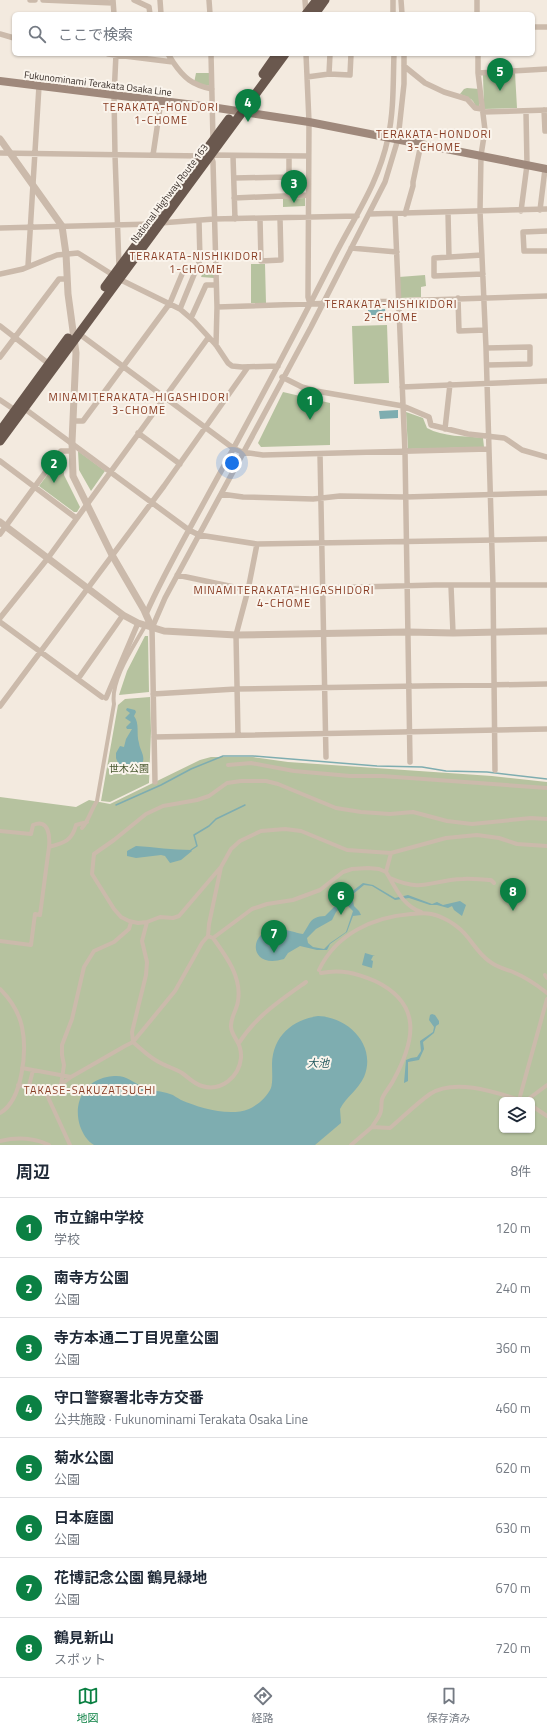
<!DOCTYPE html>
<html lang="ja">
<meta charset="utf-8">
<style>
:root{--surface:#fff;--page:#f6f6f7;--text:#1f2937;--muted:#747a83;--line:#e0e1e3;--accent:#0b8043}
body{margin:0;font-family:"Titillium Web","Noto Sans JP",sans-serif;background:var(--page);color:var(--text)}
.controls{position:absolute;right:12px;bottom:12px;display:grid;overflow:hidden;border-radius:6px;box-shadow:0 1px 3px #0004}
.controls button{width:36px;height:36px;display:grid;place-items:center;padding:0;border:0;border-bottom:1px solid var(--line);background:var(--surface);color:var(--text);font:20px sans-serif}
.you{position:absolute;left:232px;top:463px;width:14px;height:14px;margin:-10px;border:3px solid #fff;border-radius:50%;background:#1a73e8;box-shadow:0 0 0 6px #1a73e833}
.badge{display:grid;place-items:center;width:26px;height:26px;border-radius:50%;background:var(--accent);color:#fff;font-size:13px;font-weight:700}
.pin{position:absolute;translate:-50% -33px;filter:drop-shadow(0 1px 2px #0008)}
.pin::after{content:'';position:absolute;top:21px;width:14px;height:12px;background:inherit;clip-path:polygon(0 0,100% 0,50% 100%)}
.list{margin:0;padding:0;list-style:none}
h2{display:flex;justify-content:space-between;align-items:center;height:52px;margin:0;padding:0 16px;font-size:17px}
h2 small{font-size:13px;font-weight:400;color:var(--muted)}
.list li{display:grid;grid-template-columns:26px 1fr auto;gap:12px;align-items:center;box-sizing:border-box;height:60px;padding:0 16px;border-top:1px solid var(--line)}
.list b{display:block;font-size:15px;white-space:nowrap}
.list p{margin:0;font-size:13px;white-space:nowrap;color:var(--muted)}
.list em{font-size:13px;font-style:normal;color:var(--muted)}
.icon{flex:none;width:22px;height:22px;fill:none;stroke:currentColor;stroke-width:2;stroke-linecap:round;stroke-linejoin:round}
.map{position:relative;flex:none;width:547px;height:1145px;overflow:hidden}
.search{position:absolute;background:var(--surface);box-shadow:0 1px 3px #0004;left:12px;right:12px;top:12px;height:44px;display:flex;align-items:center;gap:10px;box-sizing:border-box;padding:0 14px;border-radius:6px;color:var(--muted);font-size:15px}
.sheet{height:532px;background:var(--surface)}
nav{display:flex;justify-content:space-around;align-items:center;box-sizing:border-box;height:56px;border-top:1px solid var(--line);background:var(--surface);font-size:11px;color:var(--muted)}
nav a{display:grid;justify-items:center;gap:2px}
nav .on{color:var(--accent)}
.map>svg:first-child{display:block}
.green{fill:#b6c29f;fill-rule:evenodd}
.water{fill:#7eadb0;fill-rule:evenodd}
.lines{fill:none;stroke-linecap:round;stroke-linejoin:round}
.stream{stroke:#7eadb0;stroke-width:1.5}
.pedestrian{stroke:#cbbaab;stroke-width:4}
.minor{stroke:#cbbaab;stroke-width:5.5}
.tertiary{stroke:#cbbaab;stroke-width:7}
.secondary{stroke:#9f897c;stroke-width:8}
.trunk{stroke:#6a584e;stroke-width:9}
.labels{text-anchor:middle;stroke-width:4;stroke-linejoin:round;paint-order:stroke}
.street-label{font-size:10px;fill:#392f2a;stroke:#faf4ec}
.park-label{font-size:10px;fill:#48572e;stroke:#faf4ec}
.neighbourhood-label{font-size:11px;letter-spacing:1px;fill:#883c23;stroke:#faf4ec}
.water-label{font-size:11px;font-style:italic;fill:#1f565b;stroke:#faf4ec}
</style>
<div class="map">
<svg width="547" height="1145" viewBox="0 0 547 1145">
<rect width="100%" height="100%" fill="#f3eadf"/>
<!-- green -->
<path class="green" d="M196 73H210V86L194 83Z
M515 73 517 108 484 109 483 75Z
M467 88 479 89V107L475 106C474 98 466 97 460 94L464 89Z
M305 198V206L283 207V199Z
M251 264H265L266 303H251Z
M204 270H214V278L201 277Z
M425 275 426 286 421 287V297L400 298 399 277Z
M387 325 389 383 354 384 352 326Z
M283 392 330 403V445L261 447 258 443Z
M406 412 423 418 427 428C443 437 465 436 483 438L484 447 408 449Z
M78 451 105 471 91 491 79 470Z
M63 454 64 475 80 507 77 512H74L39 486Z
M145 636H148L149 692 119 695 127 671Z
M150 697 151 731 149 783 110 802 101 801 118 705 125 699Z
M211 757H253L288 762 492 776 547 782V1145H0V797L76 807 89 800 110 804 200 760ZM502 1100H532V1130H502Z"/>
<!-- water -->
<path class="water" d="M385 309 386 318H368V310Z
M398 410V418L380 419 379 411Z
M127 708 135 710 136 712 134 716C140 724 136 734 139 743 140 751 146 756 142 764 135 778 119 769 116 758V753L120 746 124 747 126 739 132 729H127L126 727 131 722 125 718 130 713 126 710Z
M136 846C154 847 173 850 191 850L192 851 181 860 170 863 165 856 161 855 136 858 127 856V851Z
M363 883 373 885 395 898 408 895 432 904 437 902 443 905 460 901 466 905 462 916 454 910 452 906 448 908 437 905H430L409 898 395 900 372 886 364 885 352 895 354 906 359 911 361 915 353 916 347 932 330 944 327 950H317L300 946 288 953 284 959C248 970 248 931 275 929 284 928 294 933 303 934 311 923 309 917 325 916L334 907 347 903 350 893ZM342 906H348L353 911 346 932 330 943 324 949 313 947 308 943 307 938 316 929 332 920 336 912Z
M365 953 375 956H373L371 960 373 961 372 968 362 965Z
M432 1014 435 1015 439 1021V1024L436 1026 434 1033 423 1042 424 1049 419 1060 408 1062V1081L404 1083 406 1060 411 1058 417 1057 421 1051 420 1041 433 1032 434 1027 429 1020 430 1015Z
M318 1016C349 1017 377 1046 364 1077 358 1090 346 1097 340 1109L341 1123 315 1145H94C87 1141 83 1134 80 1126 73 1104 83 1082 107 1077 126 1073 129 1081 144 1087 152 1091 162 1091 170 1094 174 1095 177 1098 181 1100 200 1108 229 1117 249 1109 258 1105 267 1097 271 1088 273 1081 272 1072 272 1064 273 1036 292 1020 318 1016Z"/>
<g class="lines">
<!-- stream -->
<path class="stream" d="M116 805 161 785 191 769 223 756H253L377 766 422 767 446 771 487 772 547 779
M191 850 197 846 194 835 209 826 216 819 245 805"/>
<!-- pedestrian -->
<path class="pedestrian" d="M228 765 251 763 294 771 350 776H382L547 788
M82 828C89 820 91 810 97 801L114 704C110 680 134 646 145 626
M0 831 31 834 33 825C49 818 50 837 49 847
M391 853 386 872C396 888 402 905 421 912
M220 868 179 916 173 918 160 917 147 922 138 923 129 921 121 917 114 909 92 874 94 854 114 840 146 814 163 806 197 800 209 796 227 783 241 781H266L278 784 336 808 361 812 390 814 413 812 447 821 472 824 531 818 547 819
M390 878C424 893 430 880 463 879 472 878 481 880 491 880L494 883
M147 922 142 941 147 962 146 975 132 1032 133 1042C141 1049 148 1056 157 1061 165 1066 174 1068 182 1073 188 1077 194 1084 202 1086 221 1092 239 1077 241 1058 242 1042 232 1038 231 1027 230 1018 237 1010 238 1001 242 977 226 956 213 938L208 936
M213 938 252 909 267 904 293 900 320 890 343 872 352 869 368 868 379 869 386 872
M0 941 31 945 35 914 40 915 49 847C64 843 72 841 76 825L87 822
M319 970C336 934 373 917 411 914 422 913 432 912 443 918 450 921 460 928 465 934 473 943 479 954 489 961 496 967 505 969 513 972 525 977 537 985 547 993
M321 973C341 969 356 973 375 981 423 1004 415 1041 393 1081 390 1087 384 1093 382 1099 381 1104 382 1110 380 1114 378 1119 374 1123 372 1127
M545 975 547 978
M0 989C10 999 19 1013 22 1027 27 1050 23 1100 0 1113
M239 1043C255 1017 282 999 306 982
M22 1068 71 1077
M18 1085 37 1088 47 1095
M61 1085 64 1065 62 1055V1045L72 1019 84 967 94 951 114 942 129 929 131 922
M29 1086 33 1070
M519 1100 547 999
M527 1100 547 1085
M532 1106 547 1116
M0 1141C17 1137 33 1137 49 1145
M70 1145 47 1095 71 1077 125 1046 133 1042 175 991 202 943 208 936 209 924 221 867 231 849 240 841 261 831 285 829 301 831 347 850 391 853 446 838 477 835 499 838 517 844 547 846
M351 1145 372 1127 390 1128C403 1117 416 1104 430 1094 454 1078 495 1092 520 1100"/>
<!-- minor -->
<path class="minor" d="M30 0H35
M43 0 113 3
M113 0 114 14
M134 0 149 7 150 14
M160 0 161 14
M209 0 210 14
M305 0 306 14
M393 0V14
M401 0 402 14
M477 0V14
M533 27H547
M0 34 14 38
M108 54 173 62C184 78 192 85 212 89
M116 54 114 96 115 155 119 267
M168 54 173 62
M211 54 213 140
M306 54 309 122 308 297 310 304
M478 54V73L485 130 481 155 480 211 486 348 493 585 495 770
M404 66 425 83 444 92 467 99 475 108 482 109
M478 73 547 69
M329 74 330 54
M307 77 329 74 350 75 351 54
M544 110 545 131H547
M483 112 547 110
M0 153 202 156
M153 155 161 101
M233 156 235 219
M289 157V177
M234 178 289 177V197
M234 198 308 195
M540 210 545 169
M521 211 527 165 526 112
M448 212 449 257
M369 214 547 209
M395 214 405 452 410 762
M405 214 413 186V182L421 144
M260 219 261 261 281 260 280 218
M160 223 214 219 357 216
M0 228 152 224
M547 231 523 232 524 251H547
M351 248 397 252
M482 255 434 258V276L483 274
M28 266 39 86
M0 274 23 269 57 255 78 253 113 275
M119 279 180 309 194 321 216 345 228 363 232 366 242 367 278 366
M458 298 459 331 485 330
M217 307 547 296
M180 309 200 260 199 221
M191 318 206 285H216
M0 326 49 364
M78 333 233 448 242 452 263 455 488 449
M216 345 217 307 213 162 211 155 308 156
M486 348 530 347V364L487 365
M0 357 59 279H67
M282 377 302 387 316 391 403 406 429 417 431 425 468 434 504 438
M402 387 547 381
M0 400 15 410 25 409 189 530 199 535 257 544 547 539
M73 421H83L170 303 185 267 196 270
M445 429 450 384
M138 433 180 464
M506 439 522 450 547 457
M320 454 326 757
M0 461 76 518
M221 494 243 497 313 499 340 496 405 497 547 493
M0 534 61 451H72
M177 575 248 590 435 585H547
M451 586 453 633
M146 614C164 573 187 534 208 495 251 417 293 338 333 259 354 217 378 185 388 138 394 110 393 82 394 54
M0 618 48 558 208 338
M0 622 102 697
M78 679 123 615
M153 694 236 689 547 684
M106 698 138 623
M0 706 164 486 248 367
M238 735 236 635 248 590 257 544
M154 737 547 729
M155 782 152 628 165 598 311 327 385 182 398 139 404 84V54"/>
<!-- tertiary -->
<path class="tertiary" d="M0 139 62 226 66 254 68 294 76 353 72 442 73 476 112 555 144 610 152 628
M0 522 123 615 138 623 164 631 236 635 408 632 453 633 547 631"/>
<!-- secondary -->
<path class="secondary" d="M0 81 211 107 309 122 547 169"/>
<!-- trunk -->
<path class="trunk" d="M306 14 317 0
M315 14 325 0
M263 74 277 54
M105 287 229 119
M0 431 68 338
M0 441 285 54"/>
</g>
<g class="labels">
<!-- street labels -->
<g class="street-label">
<text transform="translate(98 83) rotate(7)" y="4">Fukunominami Terakata Osaka Line</text>
<text transform="translate(169 193) rotate(-53)" y="4">National Highway Route 163</text>
</g>
<!-- park labels -->
<g class="park-label">
<text x="129" y="772">世木公園</text>
</g>
<!-- neighbourhood labels -->
<g class="neighbourhood-label">
<text x="161" y="111">TERAKATA-HONDORI<tspan x="161" dy="13">1-CHOME</tspan></text>
<text x="434" y="138">TERAKATA-HONDORI<tspan x="434" dy="13">3-CHOME</tspan></text>
<text x="196" y="260">TERAKATA-NISHIKIDORI<tspan x="196" dy="13">1-CHOME</tspan></text>
<text x="391" y="308">TERAKATA-NISHIKIDORI<tspan x="391" dy="13">2-CHOME</tspan></text>
<text x="139" y="401">MINAMITERAKATA-HIGASHIDORI<tspan x="139" dy="13">3-CHOME</tspan></text>
<text x="284" y="594">MINAMITERAKATA-HIGASHIDORI<tspan x="284" dy="13">4-CHOME</tspan></text>
<text x="90" y="1094">TAKASE-SAKUZATSUCHI</text>
</g>
<!-- water labels -->
<g class="water-label">
<text x="318" y="1067">大池</text>
</g>
</g>
</svg>
<div class="controls">
<button><svg class="icon" aria-label="layers" viewBox="0 0 24 24"><path d="M12 4l9 5-9 5-9-5zM3 14l9 5 9-5"/></svg></button>
</div>
<div class="you"></div>
<div class="pin badge" style="left:310px;top:420px">1</div>
<div class="pin badge" style="left:54px;top:483px">2</div>
<div class="pin badge" style="left:294px;top:203px">3</div>
<div class="pin badge" style="left:248px;top:122px">4</div>
<div class="pin badge" style="left:500px;top:91px">5</div>
<div class="pin badge" style="left:341px;top:915px">6</div>
<div class="pin badge" style="left:274px;top:953px">7</div>
<div class="pin badge" style="left:513px;top:911px">8</div>
<div class="search"><svg class="icon" aria-label="search" viewBox="0 0 24 24"><circle cx="10" cy="10" r="6"/><path d="M15 15l6 6"/></svg>ここで検索</div>
</div>
<section class="sheet">
<h2>周辺<small>8件</small></h2>
<ul class="list">
<li><span class="badge">1</span><div><b>市立錦中学校</b><p>学校</p></div><em>120 m</em></li>
<li><span class="badge">2</span><div><b>南寺方公園</b><p>公園</p></div><em>240 m</em></li>
<li><span class="badge">3</span><div><b>寺方本通二丁目児童公園</b><p>公園</p></div><em>360 m</em></li>
<li><span class="badge">4</span><div><b>守口警察署北寺方交番</b><p>公共施設 · Fukunominami Terakata Osaka Line</p></div><em>460 m</em></li>
<li><span class="badge">5</span><div><b>菊水公園</b><p>公園</p></div><em>620 m</em></li>
<li><span class="badge">6</span><div><b>日本庭園</b><p>公園</p></div><em>630 m</em></li>
<li><span class="badge">7</span><div><b>花博記念公園 鶴見緑地</b><p>公園</p></div><em>670 m</em></li>
<li><span class="badge">8</span><div><b>鶴見新山</b><p>スポット</p></div><em>720 m</em></li>
</ul>
</section>
<nav>
<a class="on"><svg class="icon" aria-label="map" viewBox="0 0 24 24"><path d="M3 6l6-2 6 2 6-2v14l-6 2-6-2-6 2zM9 4v14M15 6v14"/></svg>地図</a>
<a><svg class="icon" aria-label="directions" viewBox="0 0 24 24"><path d="M12 3l9 9-9 9-9-9zM9 14v-3h6M13 9l2 2-2 2"/></svg>経路</a>
<a><svg class="icon" aria-label="saved" viewBox="0 0 24 24"><path d="M7 4h10v16l-5-4-5 4z"/></svg>保存済み</a>
</nav>
